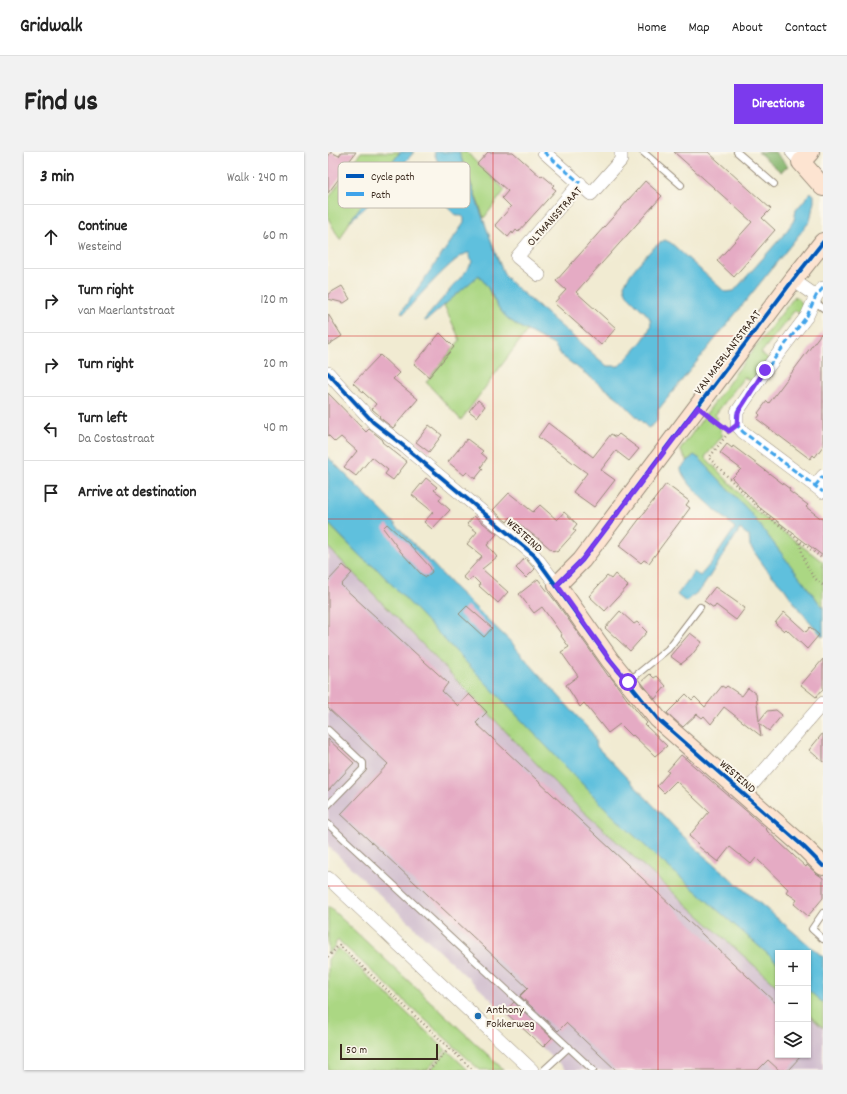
<!DOCTYPE html>
<meta charset="utf-8">
<style>
:root{--surface:#fff;--page:#f2f2f2;--text:#222;--muted:#767676;--line:#e0e0e0;--accent:#7c3aed}
body{margin:0;font-family:Dekko,sans-serif;background:var(--page);color:var(--text)}
.controls{position:absolute;right:12px;bottom:12px;display:grid;overflow:hidden;border-radius:0px;box-shadow:0 1px 3px #0004}
.controls button{width:36px;height:36px;display:grid;place-items:center;padding:0;border:0;border-bottom:1px solid var(--line);background:var(--surface);color:var(--text);font:20px sans-serif}
.scale{position:absolute;left:12px;bottom:10px;width:98px;box-sizing:border-box;padding-left:4px;border:2px solid #3b2a1e;border-top:0;font-size:11px;line-height:14px;white-space:nowrap;color:#3b2a1e;-webkit-text-stroke:3px #fbf7ec;paint-order:stroke}
.stop{position:absolute;width:12px;height:12px;margin:-9px;border:3px solid #7c3aed;border-radius:50%;background:#fff}
.stop.end{background:#7c3aed;border-color:#fff;box-shadow:0 1px 4px #0008}
.list{margin:0;padding:0;list-style:none}
h2{display:flex;justify-content:space-between;align-items:center;height:52px;margin:0;padding:0 16px;font-size:17px}
h2 small{font-size:13px;font-weight:400;color:var(--muted)}
.list li{display:grid;grid-template-columns:26px 1fr auto;gap:12px;align-items:center;box-sizing:border-box;height:64px;padding:0 16px;border-top:1px solid var(--line)}
.list b{display:block;font-size:15px;white-space:nowrap}
.list p{margin:0;font-size:13px;white-space:nowrap;color:var(--muted)}
.list em{font-size:13px;font-style:normal;color:var(--muted)}
.icon{flex:none;width:22px;height:22px;fill:none;stroke:currentColor;stroke-width:2;stroke-linecap:round;stroke-linejoin:round}
.map{position:relative;flex:none;width:495px;height:918px;overflow:hidden;border-radius:0px}
header{display:flex;align-items:center;gap:24px;box-sizing:border-box;height:56px;padding:0 20px;background:var(--surface);border-bottom:1px solid var(--line)}
header strong{font-size:19px}
nav{display:flex;gap:22px;margin-inline-start:auto;font-size:14px}
.intro{display:flex;align-items:center;justify-content:space-between;box-sizing:border-box;height:96px;padding:0 24px}
h1{margin:0;font-size:28px}
.button{padding:10px 18px;border-radius:0px;background:var(--accent);color:#fff;font-size:14px;font-weight:700}
main{display:flex;gap:24px;padding:0 24px}
aside{flex:1;background:var(--surface);border-radius:0px;box-shadow:0 1px 3px #0004}
.map>svg:first-child{display:block}
.industrial{fill:#d0bdce}
.green{fill:#abd783;stroke:#738050}
.forest{fill:#88b871;stroke:#627148}
.water{fill:#5fc0dd;stroke:#4d757e}
.building{fill:#e5abc4}
.lines{fill:none;stroke-linecap:round;stroke-linejoin:round}
.lane-casing{stroke:#968a78;stroke-width:8}
.street-casing{stroke:#968a78;stroke-width:14}
.secondary-casing{stroke:#968a78;stroke-width:20}
.path{stroke:#968a78;stroke-width:2.5;stroke-dasharray:1 3;stroke-linecap:butt}
.lane{stroke:#fff;stroke-width:6}
.street{stroke:#fff;stroke-width:13}
.secondary{stroke:#fde4d1;stroke-width:18}
.quiet{stroke:#3fa3ea;stroke-width:3;stroke-dasharray:6 3;stroke-linecap:butt}
.cycleway-casing{stroke:#fbf7ec;stroke-width:6}
.cycleway{stroke:#0057b8;stroke-width:4}
.route{stroke:#7c3aed;stroke-width:5}
.grid{fill:none;stroke:#d62828;stroke-width:1;stroke-opacity:0.55}
.poi-dot{fill:#1f6fb2;stroke:#fbf7ec;stroke-width:1.5}
.labels{text-anchor:middle;stroke-width:4;stroke-linejoin:round;paint-order:stroke}
.street-label{font-size:12px;fill:#3b2a1e;stroke:#fbf7ec}
.poi-label{font-size:12px;fill:#3b2a1e;stroke:#fbf7ec;text-anchor:start}
.key{fill:#fbf7ec;stroke:#c1baae;stroke-width:1}
.key-label{font-size:11px;fill:#3b2a1e}
</style>
<header>
<strong>Gridwalk</strong>
<nav><a>Home</a><a>Map</a><a>About</a><a>Contact</a></nav>
</header>
<div class="intro"><h1>Find us</h1><a class="button">Directions</a></div>
<main>
<aside>
<h2>3 min<small>Walk · 240 m</small></h2>
<ul class="list">
<li><svg class="icon" aria-label="ahead" viewBox="0 0 24 24"><path d="M12 20V5M6 11l6-6 6 6"/></svg><div><b>Continue</b><p>Westeind</p></div><em>60 m</em></li>
<li><svg class="icon" aria-label="right" viewBox="0 0 24 24"><path d="M7 20v-9h11M14 6l5 5-5 5"/></svg><div><b>Turn right</b><p>van Maerlantstraat</p></div><em>120 m</em></li>
<li><svg class="icon" aria-label="right" viewBox="0 0 24 24"><path d="M7 20v-9h11M14 6l5 5-5 5"/></svg><div><b>Turn right</b></div><em>20 m</em></li>
<li><svg class="icon" aria-label="left" viewBox="0 0 24 24"><path d="M17 20v-9H6M10 6l-5 5 5 5"/></svg><div><b>Turn left</b><p>Da Costastraat</p></div><em>40 m</em></li>
<li><svg class="icon" aria-label="arrive" viewBox="0 0 24 24"><path d="M6 21V4h12l-3 4 3 4H6"/></svg><div><b>Arrive at destination</b></div></li>
</ul>
</aside>
<div class="map">
<svg width="495" height="918" viewBox="0 0 495 918">
<rect width="100%" height="100%" fill="#fbf7ec"/>
<filter id="ink" filterUnits="userSpaceOnUse"><feTurbulence type="fractalNoise" baseFrequency=".025" numOctaves="2"/><feDisplacementMap in="SourceGraphic" scale="8" xChannelSelector="R" yChannelSelector="G"/><feConvolveMatrix kernelMatrix="1 2 1 2 8 2 1 2 1" color-interpolation-filters="sRGB"/></filter>
<filter id="wash" filterUnits="userSpaceOnUse"><feTurbulence type="fractalNoise" baseFrequency=".012" numOctaves="4" result="noise"/><feDisplacementMap in="SourceGraphic" scale="16" xChannelSelector="R" yChannelSelector="G"/><feGaussianBlur stdDeviation="0.9" result="paint"/><feColorMatrix in="noise" values="0 0 0 0 0 0 0 0 0 0 0 0 0 0 0 0 0 1.4 0 .05"/><feComposite in="paint" operator="in"/></filter>
<g filter="url(#wash)">
<rect width="100%" height="100%" fill="#f1ebd2"/>
<!-- industrial -->
<path class="industrial" d="M0 394 247 652 450 826V903H480V851L495 864V918H238L0 694Z"/>
<!-- green -->
<path class="green" d="M33 0H72L22 69 12 88 0 66V47Z
M131 0H139L145 7 177 38 156 66Z
M150 123C160 131 163 145 170 155 177 166 188 173 199 179L133 268 98 230 132 188 116 153Z
M467 144C474 150 478 155 475 164L467 158 433 201 441 207 424 230 416 225 387 263 390 266 387 270 394 276 392 280 395 283 377 305 429 360 495 410V456L486 444 366 303 359 309 352 298 407 222Z
M0 371 34 406 49 417 450 810V835L247 652 100 498 0 395Z
M0 754 176 918H152L10 788 7 792 8 793 0 802Z
M10 796 118 898 99 918H0V807Z
M480 836 495 849V876L480 862Z
M120 899 140 918H102Z"/>
<!-- forest -->
<path class="forest" d="M430 0H447L460 14 453 20Z"/>
<!-- water -->
<path class="water" d="M72 0H86L39 54 22 69Z
M106 0H131L169 105 176 122 182 130 279 214H291C299 206 328 179 322 167 320 162 313 157 309 153 303 147 297 142 296 133 302 120 325 93 337 88L343 91 397 140 406 139 458 80 466 68 468 58 483 40 486 43V49L482 69 330 258C331 268 329 271 320 276L290 246 234 204 226 193 190 174 178 165 170 155 160 136 151 123 98 169 96 168 139 118 144 110 141 101C129 100 85 151 75 162L73 160 136 71V66L134 64 126 62 112 45C117 25 113 19 106 0Z
M366 303 372 307 421 359 486 444 495 456V485L470 456 456 436 439 418 422 394 421 384 412 377 374 436 358 450 349 443 366 420 372 424 383 411 407 376C396 365 352 329 353 316Z
M0 305 67 372 127 436 184 491 199 509 265 582 269 595 353 682 376 704 495 805V851L480 838V801H450V811L329 705 283 662 49 417 34 406 0 371Z"/>
<g id="blocks">
<!-- building -->
<path class="building" d="M3 0 11 4 14 0H28L20 11 22 12 0 41V5Z
M160 0H185L213 25 214 23 226 33 224 35 228 38 190 80 188 78 185 82 184 80 180 85 167 73 183 55 174 46 180 39 149 12Z
M346 0H380L443 57 434 66 447 78 406 125 389 109 424 70Z
M317 29 334 44 248 140 288 176 273 193 226 151 238 138 228 129Z
M14 134 22 147 16 151 0 147V142Z
M0 162 14 184 0 193Z
M495 179V294L487 305 485 303 482 307 429 267 432 263 430 261 439 249 441 251Z
M112 181 126 195 101 225 86 212Z
M52 203 71 221 65 227 90 247 65 276 51 265 52 264 44 257 48 252 25 231Z
M0 241 38 280 41 277 55 288 54 290 79 310 65 328 57 322 60 318 44 305 28 324 16 315 29 299 13 285 7 290 0 283Z
M150 248 157 254 149 265 141 259Z
M220 271 265 305 283 282 288 285 291 282 311 297 301 309 288 299 273 318 287 328 266 355 245 340 259 321 210 285Z
M101 273 114 283 101 300 88 290Z
M139 287 155 299 153 301 159 306 153 315 155 317 147 327 139 320 136 323 120 310Z
M399 292 404 296 405 294 462 337 461 339 480 353 478 355 495 368V404L432 356 404 326 413 317 392 301Z
M98 326 109 335 106 338 114 344 111 348 122 358 104 377 96 370 105 360 84 343Z
M338 332 361 349 358 353 362 356 321 411 316 408 313 411 291 394Z
M181 341 205 360 212 353 229 368 236 360 249 372 245 377 248 379 229 400 226 398 225 399 210 386H209L199 378H197L194 374 183 365 179 370 165 358Z
M146 364 169 382 159 393 169 405 154 417 180 440 170 451 151 434 152 432 145 425 140 429 135 425 154 404 139 392 149 380 139 372Z
M59 372 81 392 102 415 104 420 98 425 93 422 73 400 55 376Z
M197 406 207 417 198 426 188 416Z
M15 413 24 421 13 433 120 531 114 539 130 554 141 542 159 560 148 571 450 853V903H474L460 918H451L440 908 430 918H288L238 871 230 879 192 844 200 836 13 662 60 612 0 556V429Z
M287 422 300 434 277 459 261 444 279 424 283 427Z
M210 427 228 450 281 525 282 524 301 550 319 571 317 573 339 594 327 604 305 583 304 584 292 572 280 581 256 551 252 555 238 533 250 524 233 500 241 495 233 484 234 483 214 455 206 461 191 442Z
M387 435 417 456 408 468 388 453 386 456 376 449Z
M139 454 164 476 156 485 131 462Z
M292 459 306 472 309 470 319 480 302 499 277 476Z
M456 460 478 480 482 475 491 483 479 497 458 477 456 479 447 471Z
M362 481 374 490 363 504 353 512 342 504Z
M495 507V537L488 545 473 533Z
M322 522 326 526 329 524 338 534 327 547 313 530Z
M394 534 397 536 399 534 414 544 420 536 428 542 431 569 439 559 448 558 454 563 441 579 431 571 433 584 396 555 383 572 376 564 374 566 369 562 355 575 339 561 358 542 364 548 367 545 377 555Z
M495 581V610L481 598Z
M0 587 26 611 0 639Z
M353 603 423 663 439 678V679L478 715 479 713 488 721 495 726V746L480 764 466 752 469 748 458 740 460 737 428 706 423 712 402 695 390 710 370 694 371 693 361 684 381 660 348 629 336 641 329 634 341 620 339 619Z
M186 850 224 886 215 895 177 860Z"/>
</g>
</g>
<g filter="url(#ink)">
<use href="#blocks" fill-opacity="0" stroke="#968a78" stroke-width="1"/>
<g class="lines">
<!-- lane casing -->
<g class="lane-casing">
<path id="lane" d="M315 0 353 33
M409 0 446 32
M486 149 495 156
M301 529 340 497 372 455
M0 578 35 611V617L0 653
M0 672 265 918
M495 761 484 777 495 787
M216 918 241 895"/>
</g>
<!-- street casing -->
<g class="street-casing">
<path id="street" d="M216 0 263 42 293 8V0
M464 0 473 10
M211 123 189 105 252 31
M465 128 488 144
M495 136 488 144 479 164 437 219 409 260V273L415 280 495 340
M0 221 45 270 77 295 206 403 229 433
M487 334 495 324
M416 642 495 551
M0 726 204 918"/>
</g>
<!-- secondary casing -->
<g class="secondary-casing">
<path id="secondary" d="M482 0 473 10 495 35
M495 90 465 128 254 408 229 433 282 508 330 567 476 695 495 714"/>
</g>
<!-- path -->
<path class="path" d="M381 263 396 275
M400 281 381 306 436 361 495 407
M472 391C475 407 481 424 495 433
M0 805 11 793 145 918
M101 918 122 896"/>
<!-- lane -->
<use href="#lane" class="lane"/>
<!-- street -->
<use href="#street" class="street"/>
<!-- secondary -->
<use href="#secondary" class="secondary"/>
<!-- quiet -->
<path class="quiet" d="M216 0 252 31
M495 136 488 144 479 164 437 219 409 260V273L415 280 495 340
M487 334 495 324"/>
<!-- cycleway casing -->
<g class="cycleway-casing">
<path id="cycleway" d="M0 221 45 270 77 295 206 403 282 508 330 567 476 695 495 714
M229 433 254 408 465 128 495 90"/>
</g>
<!-- cycleway -->
<use href="#cycleway" class="cycleway"/>
</g>
</g>
<g class="lines" filter="url(#ink)">
<!-- route -->
<path class="route" d="M300 530 282 508 229 433 254 408 370 255 401 279 409 273 410 260 437 218"/>
</g>
<!-- grid -->
<path class="grid" d="M165 0V918M330 0V918M0 184H495M0 367H495M0 551H495M0 734H495"/>
<!-- markers -->
<circle class="poi-dot" cx="150" cy="864" r="4"/>
<g class="labels">
<!-- street labels -->
<g class="street-label">
<text transform="translate(226 64) rotate(-48)" y="4">OLTMANSSTRAAT</text>
<text transform="translate(399 200) rotate(-53)" y="4">VAN MAERLANTSTRAAT</text>
<text transform="translate(197 383) rotate(42)" y="4">WESTEIND</text>
<text transform="translate(410 624) rotate(41)" y="4">WESTEIND</text>
</g>
<!-- poi labels -->
<g class="poi-label">
<text x="158" y="861">Anthony<tspan x="158" dy="14">Fokkerweg</tspan></text>
</g>
</g>
<!-- legend -->
<rect x="10" y="10" width="132" height="46" rx="6" class="key"/>
<rect x="18" y="22" width="18" height="4" fill="#0057b8"/>
<rect x="18" y="40" width="18" height="4" fill="#3fa3ea"/>
<g class="key-label">
<text x="43" y="28">Cycle path</text>
<text x="43" y="46">Path</text>
</g>
</svg>
<div class="controls">
<button>+</button>
<button>−</button>
<button><svg class="icon" aria-label="layers" viewBox="0 0 24 24"><path d="M12 4l9 5-9 5-9-5zM3 14l9 5 9-5"/></svg></button>
</div>
<div class="scale">50 m</div>
<div class="stop" style="left:300px;top:530px"></div>
<div class="stop end" style="left:437px;top:218px"></div>
</div>
</main>
